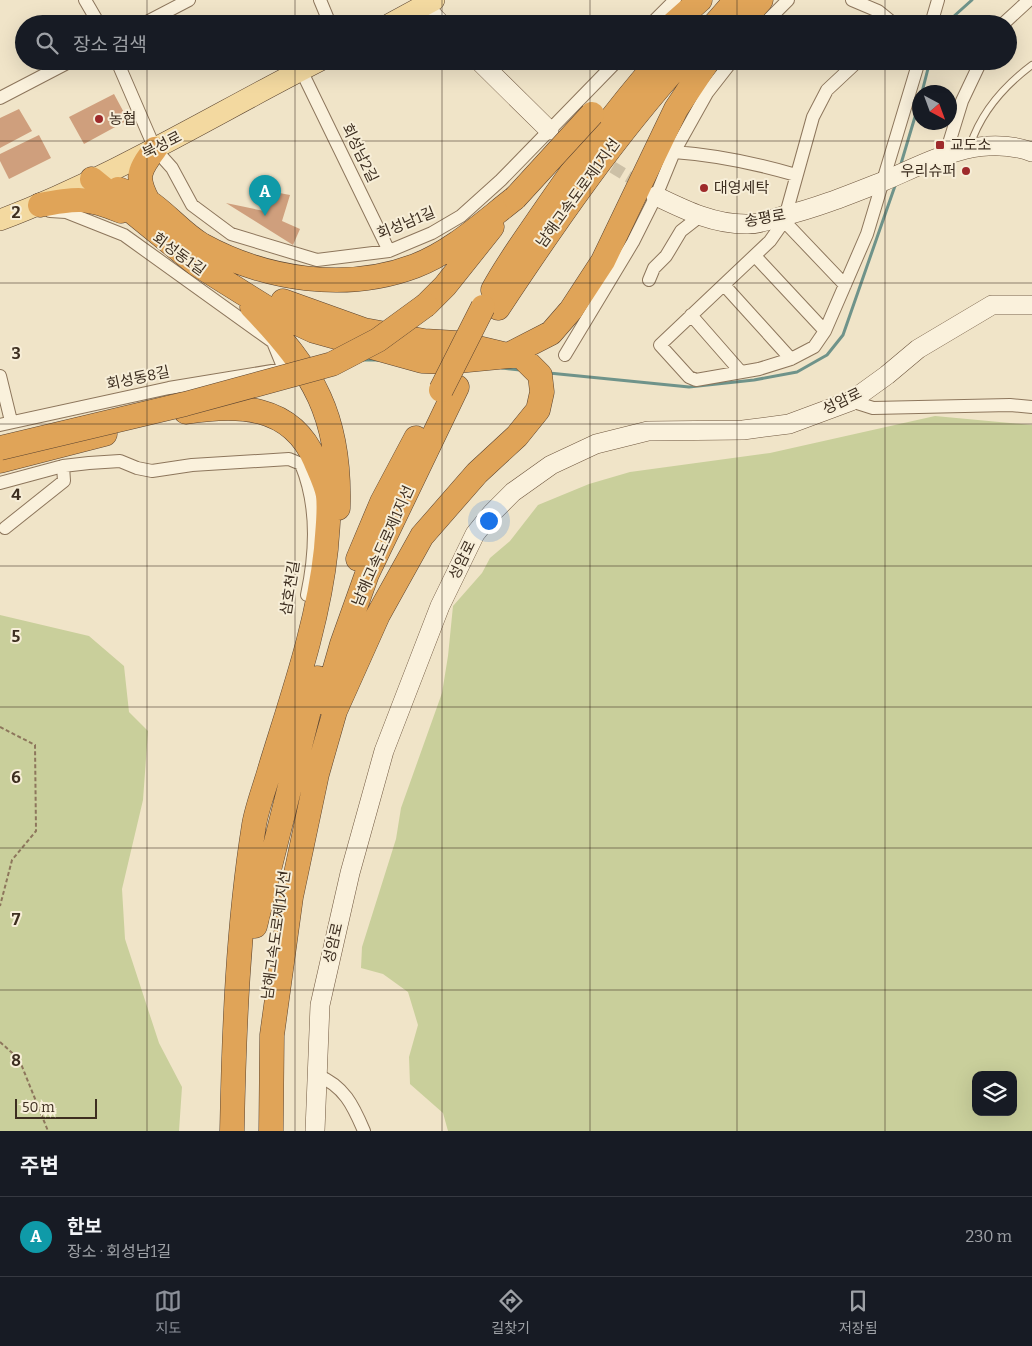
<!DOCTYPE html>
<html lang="ko">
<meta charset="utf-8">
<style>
:root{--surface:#171b24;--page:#20242c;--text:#f1f3f6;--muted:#9ea1a6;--line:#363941;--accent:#8c9099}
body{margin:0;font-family:Bitter,"Noto Sans KR",serif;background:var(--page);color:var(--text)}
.controls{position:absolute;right:15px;bottom:15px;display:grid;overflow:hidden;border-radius:10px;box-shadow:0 5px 20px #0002}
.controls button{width:45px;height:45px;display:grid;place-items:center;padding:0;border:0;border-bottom:1px solid var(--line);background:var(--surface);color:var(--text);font:25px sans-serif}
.compass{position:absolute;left:912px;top:85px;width:45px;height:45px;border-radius:50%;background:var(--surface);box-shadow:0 5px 20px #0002;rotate:139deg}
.scale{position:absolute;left:15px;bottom:12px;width:82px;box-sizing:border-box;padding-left:5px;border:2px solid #3d2e20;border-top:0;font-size:14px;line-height:18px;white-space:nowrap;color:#3d2e20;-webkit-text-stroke:4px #f7eed8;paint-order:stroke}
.you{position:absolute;left:488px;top:520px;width:18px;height:18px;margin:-12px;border:4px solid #fff;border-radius:50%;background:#1a73e8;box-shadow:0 0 0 8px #1a73e833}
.badge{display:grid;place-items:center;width:32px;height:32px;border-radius:50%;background:var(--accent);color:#fff;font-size:16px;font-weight:700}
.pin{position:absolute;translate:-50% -41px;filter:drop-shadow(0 1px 2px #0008)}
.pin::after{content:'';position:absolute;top:26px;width:18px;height:15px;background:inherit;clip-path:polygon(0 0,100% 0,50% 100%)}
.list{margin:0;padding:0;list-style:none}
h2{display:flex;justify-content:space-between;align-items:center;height:65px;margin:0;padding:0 20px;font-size:21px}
h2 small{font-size:16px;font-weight:400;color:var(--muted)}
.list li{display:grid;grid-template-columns:32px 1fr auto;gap:15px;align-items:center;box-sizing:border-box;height:80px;padding:0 20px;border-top:1px solid var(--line)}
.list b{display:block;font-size:19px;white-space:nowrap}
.list p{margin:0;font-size:16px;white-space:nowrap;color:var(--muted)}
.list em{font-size:16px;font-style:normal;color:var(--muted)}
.icon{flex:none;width:28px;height:28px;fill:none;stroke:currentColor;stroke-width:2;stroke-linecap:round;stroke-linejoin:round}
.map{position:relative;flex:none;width:1032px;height:1131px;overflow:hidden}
.search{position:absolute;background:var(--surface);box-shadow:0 5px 20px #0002;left:15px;right:15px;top:15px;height:55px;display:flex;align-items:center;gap:12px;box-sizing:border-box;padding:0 18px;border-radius:28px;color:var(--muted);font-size:19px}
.sheet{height:145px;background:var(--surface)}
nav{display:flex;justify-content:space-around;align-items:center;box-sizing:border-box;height:70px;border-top:1px solid var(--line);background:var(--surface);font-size:14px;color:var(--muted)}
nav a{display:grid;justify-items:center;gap:2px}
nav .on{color:var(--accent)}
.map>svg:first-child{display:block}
.green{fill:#c9cf9b;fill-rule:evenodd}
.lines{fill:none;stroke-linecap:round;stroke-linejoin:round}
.stream{stroke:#6f938a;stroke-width:3}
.building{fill:#cf9f7d}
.street-tunnel{stroke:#ccc0a6;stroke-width:12;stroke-dasharray:12 6;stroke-linecap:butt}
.lane-casing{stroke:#8d765c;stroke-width:8}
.street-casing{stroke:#8d765c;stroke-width:14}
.secondary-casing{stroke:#6f573f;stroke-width:20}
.primary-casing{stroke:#5b4430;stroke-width:22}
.highway-casing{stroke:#5b4430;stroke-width:25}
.path{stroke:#8d765c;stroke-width:2;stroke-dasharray:4 2.5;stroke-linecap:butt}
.lane{stroke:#faf1dc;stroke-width:6}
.street{stroke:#faf1dc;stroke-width:12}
.secondary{stroke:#faf1dc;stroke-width:19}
.primary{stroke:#f3d9a0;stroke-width:21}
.highway{stroke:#e0a458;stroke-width:24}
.highway-bridge-casing{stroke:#5b4430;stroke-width:25;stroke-linecap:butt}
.highway-bridge{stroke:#e0a458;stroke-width:24}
.grid{fill:none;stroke:#3d2e20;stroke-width:1;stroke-opacity:0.55}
.poi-dot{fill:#9e2a2b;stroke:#f7eed8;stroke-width:2}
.labels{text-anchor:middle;stroke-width:4;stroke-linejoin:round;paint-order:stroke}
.poi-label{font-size:15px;fill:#3d2e20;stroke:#f7eed8;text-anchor:start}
.street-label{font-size:15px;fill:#3d2e20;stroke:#f7eed8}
.grid-label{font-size:16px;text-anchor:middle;font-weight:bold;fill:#3d2e20;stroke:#f7eed8;stroke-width:4;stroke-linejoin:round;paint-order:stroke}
</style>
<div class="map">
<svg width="1032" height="1131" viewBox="0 0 1032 1131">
<rect width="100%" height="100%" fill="#f0e4c8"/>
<!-- green -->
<path class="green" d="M935 416 1032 425V1131H448L443 1113 410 1084 409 1057 418 1025 408 992 383 974 361 968 362 947 396 839 401 808 442 693 448 656 453 606 482 573 490 558 510 541 538 505 589 484 630 472 770 453ZM976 1075H1013V1112H976Z
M0 615 89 636 124 666 129 712 148 731 143 800 122 889 125 939 159 1043 182 1087 179 1131H0Z"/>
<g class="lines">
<!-- stream -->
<path class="stream" d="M949 24 953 17 972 0
M922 92 930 61
M900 167 920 100
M362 360H378
M502 368 520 370
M549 373 689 387 754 380 797 372 827 355 843 335 896 183"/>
</g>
<!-- building -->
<path class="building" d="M114 94 128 120 84 144 69 117Z
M19 109 32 131 0 148V118Z
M39 135 51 158 9 179 0 161V154Z
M269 191 290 195 282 221 300 229 293 245 226 203 264 211Z"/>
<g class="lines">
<!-- street-tunnel -->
<path class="street-tunnel" d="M597 158 644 186"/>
<!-- lane casing -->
<g class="lane-casing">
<path id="lane" d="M970 146C981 112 1004 86 1032 65"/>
</g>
<!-- street casing -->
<g class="street-casing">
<path id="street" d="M85 0 99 24
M320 0 330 24
M852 0 878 11 894 24
M143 24 189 0
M651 24 675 0
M764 24 788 0
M931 24 938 0
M1003 24 1029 0
M117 61 155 149 172 168 192 205 231 234 317 260 389 251 432 233 461 216 501 180 617 61
M301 70 389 251
M0 98 71 61
M674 152C716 155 755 163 796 175
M946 153 962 101 981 61
M784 221 770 241 660 345 689 377 696 380 759 369 791 359 814 347 825 331 867 234 919 61
M755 256 825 331
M649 280 654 268 666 256 681 231 699 217
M724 285 791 359
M845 285 784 221 813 117 827 90 858 61
M691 315 740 371
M565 355 633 242 656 196 674 152 707 93 732 61
M0 376 11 421
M851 401 873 408 1010 405 1032 407
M0 425 169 388 284 369 273 342 124 235 66 212 50 211
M0 483 63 466 89 463 120 461 137 468 152 471 192 465 289 459 301 464C318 505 316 553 307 595
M5 528 64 481 63 466
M317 1075C344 1086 353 1105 364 1131"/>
</g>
<!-- secondary casing -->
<g class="secondary-casing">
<path id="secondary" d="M423 6 441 24
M479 61 549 130
M656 196C685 210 713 224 746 224 758 225 772 219 783 216 817 208 851 194 884 181 931 161 979 133 1032 152
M315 1131 320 1005 350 873 384 751 440 606 475 534 492 513 513 492 551 465 596 444 648 431 743 430 789 424 851 401 887 375 918 349 992 305H1032"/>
</g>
<!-- primary casing -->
<g class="primary-casing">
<path id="primary" d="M390 24 434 0
M0 220C111 178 213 115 319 61"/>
</g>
<!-- highway casing -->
<g class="highway-casing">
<path id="highway" d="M673 24 700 0
M715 24 736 0
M740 24 761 0
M92 179 195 263 275 313 314 331 422 361 447 362 520 355 540 375 542 392 538 410 517 436 477 473 422 536 378 615 335 711 317 774 291 897 272 1035 271 1131
M118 189C128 193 141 196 149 202 168 215 183 234 202 245 266 280 346 292 415 266 452 252 484 222 515 198
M148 201C135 177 139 170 155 149
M40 205C77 198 86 197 121 211
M493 290C507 264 524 241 541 216 579 161 614 112 659 61
M283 301 364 330 424 341 457 343 508 355 551 333 571 310 603 261 676 109 708 61
M426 305 445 286 492 227
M252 307C314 371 341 417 338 508
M498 308C555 222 613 138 682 61
M186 412C237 404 291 404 315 460 319 470 326 484 328 495 330 512 327 532 326 549 318 625 292 697 270 769 265 787 257 807 254 825 238 926 234 1029 232 1131
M0 461 105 434
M358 559 382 502 416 438
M325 703 342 644 367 574 457 387
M255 926 317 678"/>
</g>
<!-- path -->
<path class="path" d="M0 727 35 745 36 831 12 860 0 906
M0 1042 19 1059 48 1131"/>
<!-- lane -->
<use href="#lane" class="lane"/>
<!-- street -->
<use href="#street" class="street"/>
<!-- secondary -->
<use href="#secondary" class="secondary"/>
<!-- primary -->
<use href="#primary" class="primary"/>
<!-- highway -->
<use href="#highway" class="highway"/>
<!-- highway-bridge casing -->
<g class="highway-bridge-casing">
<path id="highway-bridge" d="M515 198 592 114
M441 390 483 307
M0 448 185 404 332 364 378 340 426 305"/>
</g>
<!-- highway-bridge -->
<use href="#highway-bridge" class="highway-bridge"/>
</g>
<!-- grid -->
<path class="grid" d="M147 0V24M295 0V24M442 0V24M590 0V24M737 0V24M885 0V24M147 61V1131M295 61V1131M442 61V1131M590 61V1131M737 61V1131M885 61V1131M0 141H1032M0 283H1032M0 424H1032M0 566H1032M0 707H1032M0 848H1032M0 990H1032"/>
<!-- markers -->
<g class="poi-dot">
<circle cx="99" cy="119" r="5"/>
<rect x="935" y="140" width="10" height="10" rx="2.5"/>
<circle cx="966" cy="171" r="5"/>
<circle cx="704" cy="188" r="5"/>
</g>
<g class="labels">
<!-- poi labels -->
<g class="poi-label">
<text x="109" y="124">농협</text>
<text x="950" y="150">교도소</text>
<text x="956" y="176" text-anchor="end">우리슈퍼</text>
<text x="714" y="193">대영세탁</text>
</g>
<!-- street labels -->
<g class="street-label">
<text transform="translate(162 145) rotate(-27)" y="5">북성로</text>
<text transform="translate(360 153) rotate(64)" y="5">회성남2길</text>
<text transform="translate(578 193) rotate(-54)" y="5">남해고속도로제1지선</text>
<text transform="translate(765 218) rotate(-10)" y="5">송평로</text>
<text transform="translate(406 223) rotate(-22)" y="5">회성남1길</text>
<text transform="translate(179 254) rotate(36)" y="5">회성동1길</text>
<text transform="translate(138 378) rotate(-12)" y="5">회성동8길</text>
<text transform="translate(842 401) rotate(-26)" y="5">성암로</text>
<text transform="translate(383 546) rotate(-66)" y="5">남해고속도로제1지선</text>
<text transform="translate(462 560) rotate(-64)" y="5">성암로</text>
<text transform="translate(290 588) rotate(-81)" y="5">삼호천길</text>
<text transform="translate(276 935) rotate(-82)" y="5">남해고속도로제1지선</text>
<text transform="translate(333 943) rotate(-77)" y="5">성암로</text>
</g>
</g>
<g class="grid-label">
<text x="16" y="218">2</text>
<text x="16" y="359">3</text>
<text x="16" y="500">4</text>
<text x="16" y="642">5</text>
<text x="16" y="783">6</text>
<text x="16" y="925">7</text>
<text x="16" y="1066">8</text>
</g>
</svg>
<div class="controls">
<button><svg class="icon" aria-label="layers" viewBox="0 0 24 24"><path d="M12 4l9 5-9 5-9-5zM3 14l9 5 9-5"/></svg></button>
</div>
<svg class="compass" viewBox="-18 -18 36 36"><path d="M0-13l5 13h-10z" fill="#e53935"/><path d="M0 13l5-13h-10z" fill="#9ea1a6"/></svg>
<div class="scale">50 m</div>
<div class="you"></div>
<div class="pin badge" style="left:265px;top:216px;background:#0f9aa8">A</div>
<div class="search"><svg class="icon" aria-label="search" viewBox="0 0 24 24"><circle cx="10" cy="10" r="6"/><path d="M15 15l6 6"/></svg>장소 검색</div>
</div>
<section class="sheet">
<h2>주변<small></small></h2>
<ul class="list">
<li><span class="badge" style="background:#0f9aa8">A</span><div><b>한보</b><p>장소 · 회성남1길</p></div><em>230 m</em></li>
</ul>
</section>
<nav>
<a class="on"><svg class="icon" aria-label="map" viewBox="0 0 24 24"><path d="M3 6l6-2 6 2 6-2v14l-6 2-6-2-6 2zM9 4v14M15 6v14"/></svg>지도</a>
<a><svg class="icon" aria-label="directions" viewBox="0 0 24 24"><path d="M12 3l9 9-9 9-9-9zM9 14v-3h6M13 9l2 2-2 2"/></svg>길찾기</a>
<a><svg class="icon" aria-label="saved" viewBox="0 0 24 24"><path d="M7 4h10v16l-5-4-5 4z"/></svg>저장됨</a>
</nav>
